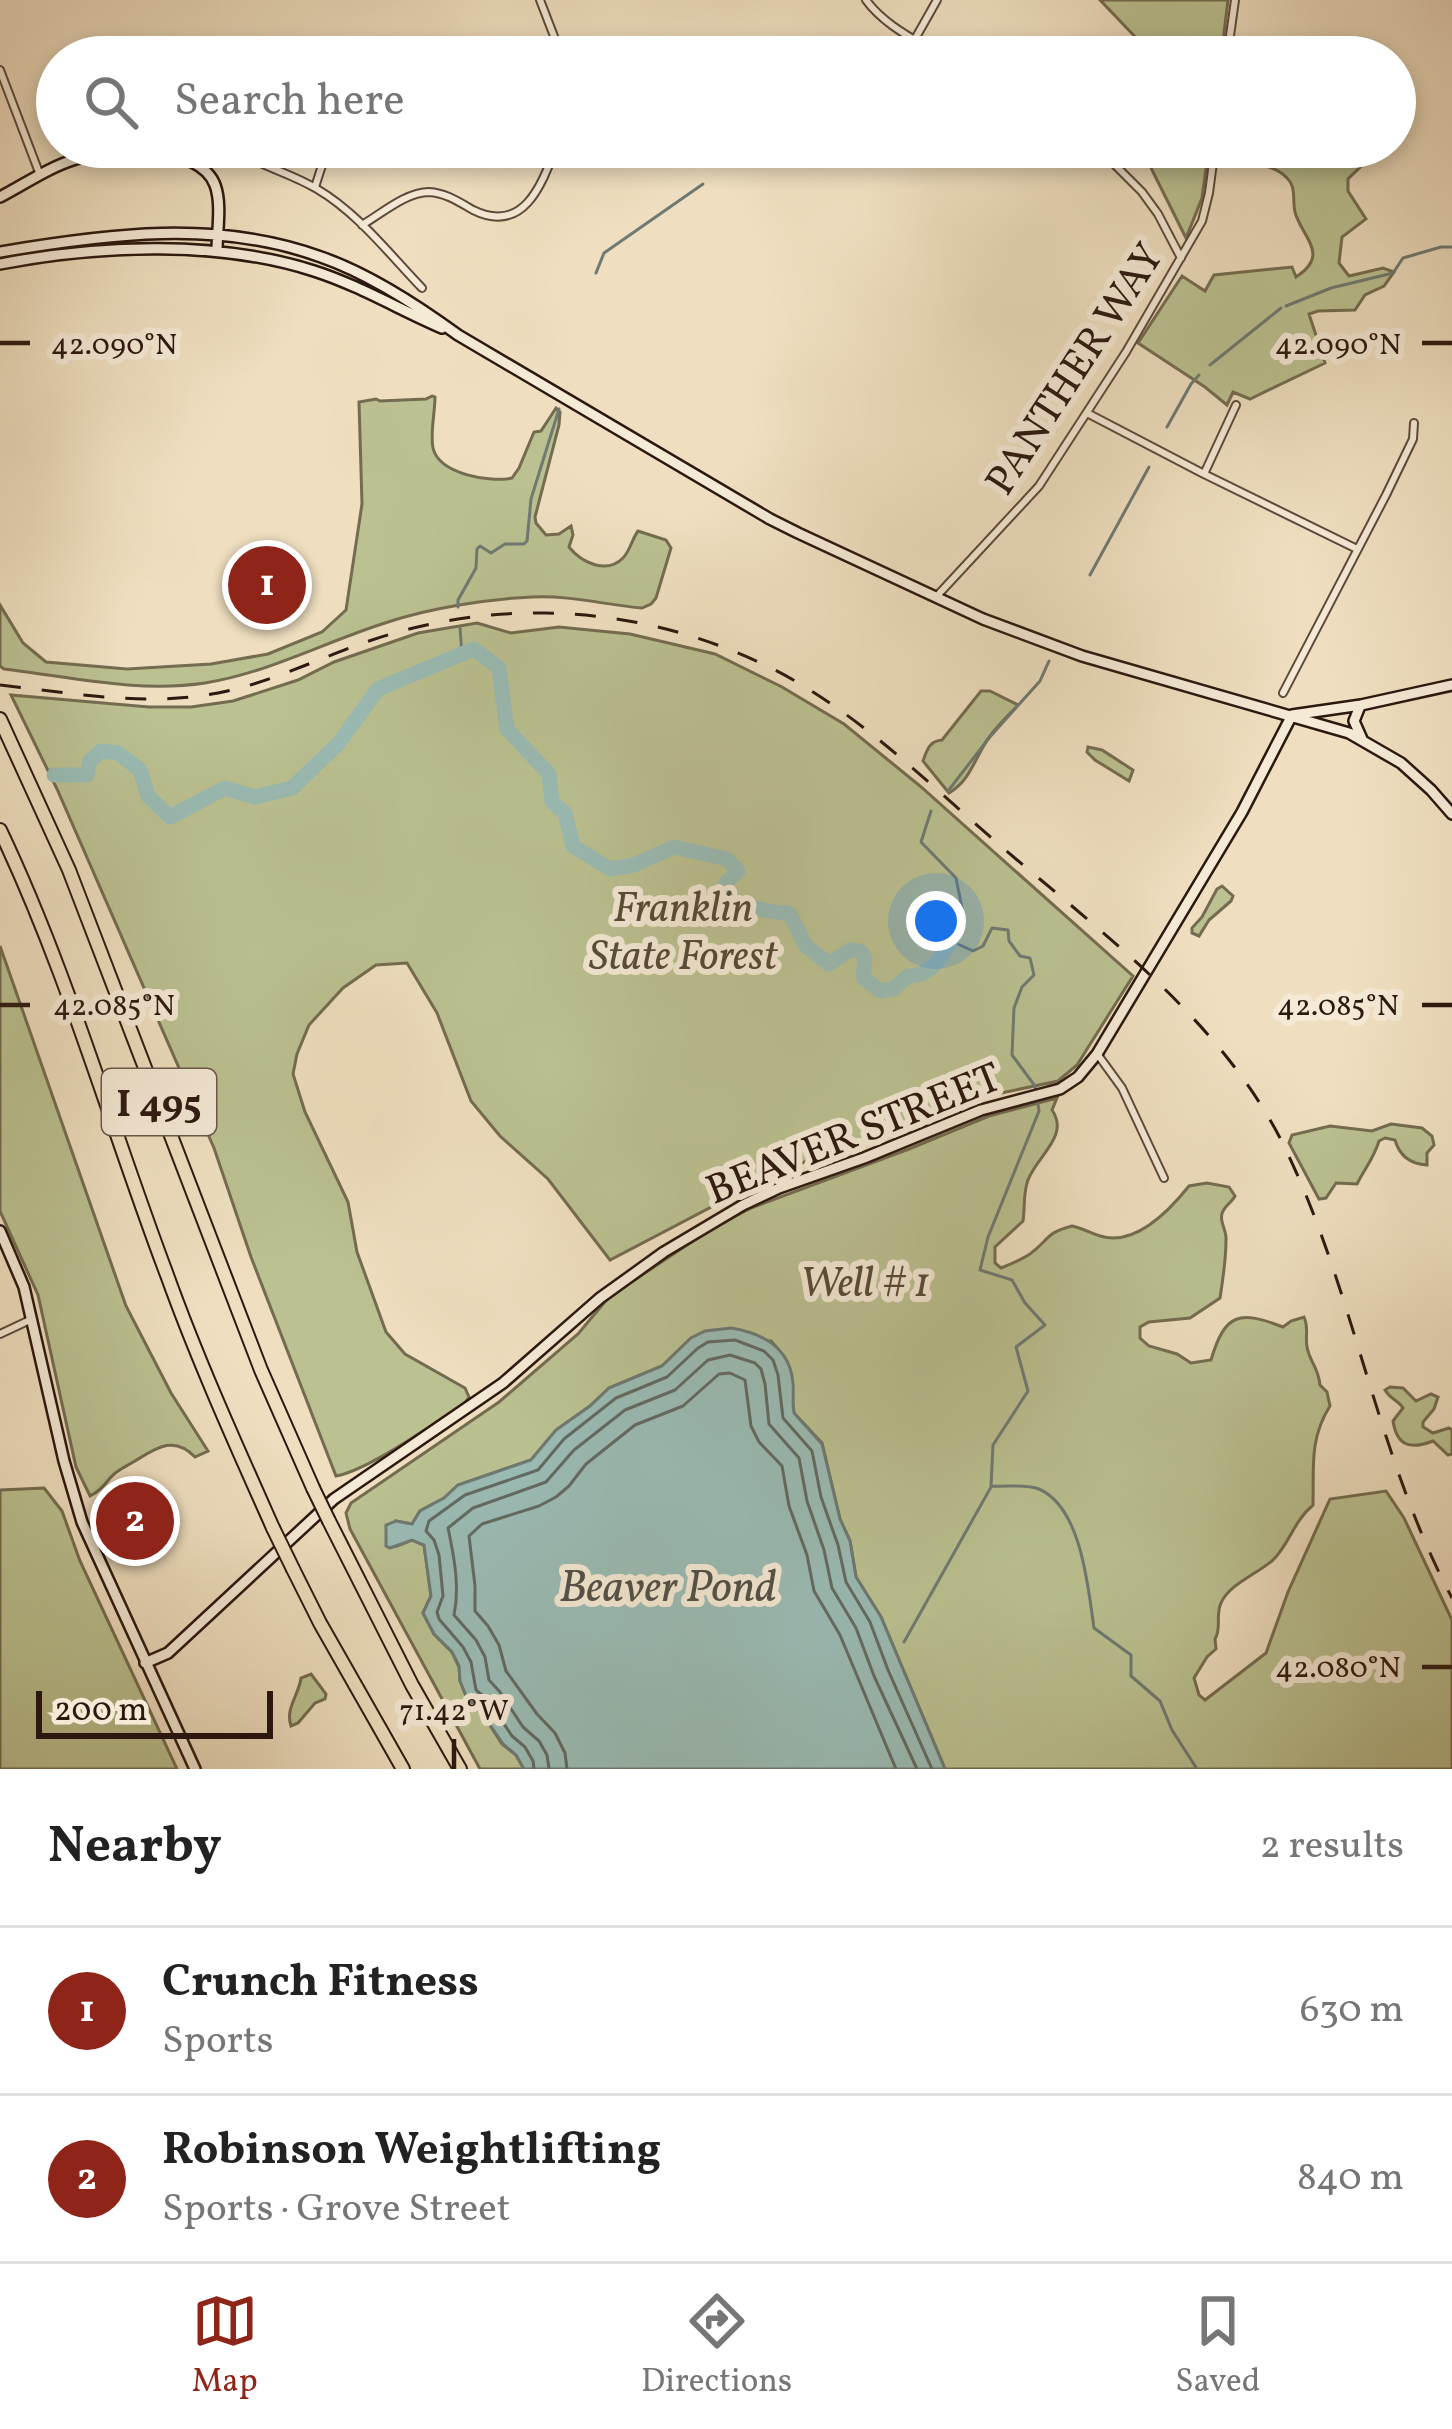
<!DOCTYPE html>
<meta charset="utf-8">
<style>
:root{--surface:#fff;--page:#f6f6f6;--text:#222;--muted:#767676;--line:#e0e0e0;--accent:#8f2418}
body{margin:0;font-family:Vollkorn,serif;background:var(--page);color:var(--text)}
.scale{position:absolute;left:36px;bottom:30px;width:237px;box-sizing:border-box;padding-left:12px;border:6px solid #2c180f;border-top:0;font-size:33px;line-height:42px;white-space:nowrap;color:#2c180f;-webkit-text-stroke:9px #f5ead6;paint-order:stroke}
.you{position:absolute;left:936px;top:921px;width:42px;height:42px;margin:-30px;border:9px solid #fff;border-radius:50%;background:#1a73e8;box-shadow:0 0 0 18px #1a73e833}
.badge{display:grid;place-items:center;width:78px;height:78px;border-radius:50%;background:var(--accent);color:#fff;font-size:39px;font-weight:700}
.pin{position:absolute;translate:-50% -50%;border:6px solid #fff;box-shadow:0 3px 12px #0006}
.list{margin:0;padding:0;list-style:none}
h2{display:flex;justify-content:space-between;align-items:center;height:156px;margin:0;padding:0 48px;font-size:51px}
h2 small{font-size:39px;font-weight:400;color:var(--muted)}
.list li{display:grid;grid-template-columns:78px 1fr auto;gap:36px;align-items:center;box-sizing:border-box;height:168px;padding:0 48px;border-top:3px solid var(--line)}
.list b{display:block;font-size:45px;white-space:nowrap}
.list p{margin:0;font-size:39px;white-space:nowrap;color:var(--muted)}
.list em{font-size:39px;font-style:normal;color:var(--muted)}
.icon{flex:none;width:66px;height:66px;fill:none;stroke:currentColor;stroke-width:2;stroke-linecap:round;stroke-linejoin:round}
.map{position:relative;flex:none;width:1452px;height:1769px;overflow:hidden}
.search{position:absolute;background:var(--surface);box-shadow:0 6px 18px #0003;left:36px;right:36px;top:36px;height:132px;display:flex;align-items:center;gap:30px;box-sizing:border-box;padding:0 42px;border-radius:66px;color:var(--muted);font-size:45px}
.sheet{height:492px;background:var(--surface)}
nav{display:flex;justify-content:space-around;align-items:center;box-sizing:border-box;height:168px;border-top:3px solid var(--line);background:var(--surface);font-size:33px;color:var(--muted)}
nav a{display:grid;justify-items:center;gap:6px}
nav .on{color:var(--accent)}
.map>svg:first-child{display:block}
.green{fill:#bbc191;stroke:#746c50;stroke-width:3}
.water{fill:#9abcb5;stroke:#6e7a73;stroke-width:3}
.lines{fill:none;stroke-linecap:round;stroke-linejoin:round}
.shore{stroke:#636a62;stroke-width:3}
.stream{stroke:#6e7a73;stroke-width:3}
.river{stroke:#9abcb5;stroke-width:15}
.street-casing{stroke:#5d4a3b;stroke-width:10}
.secondary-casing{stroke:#2c180f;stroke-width:14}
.highway-casing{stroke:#2c180f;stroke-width:16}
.street{stroke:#f5ead6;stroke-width:6}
.secondary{stroke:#f5ead6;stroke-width:9}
.highway{stroke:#efdfc0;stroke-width:12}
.rail{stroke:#2c180f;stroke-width:3;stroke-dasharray:21 21;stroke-linecap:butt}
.highway-bridge-casing{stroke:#2c180f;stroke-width:16;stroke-linecap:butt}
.highway-bridge{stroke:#efdfc0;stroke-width:12}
.ticks{fill:none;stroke:#2c180f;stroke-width:4.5}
.labels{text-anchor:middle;stroke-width:12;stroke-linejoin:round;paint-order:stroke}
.shield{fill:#f5ead6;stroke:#68574b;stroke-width:3}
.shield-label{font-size:39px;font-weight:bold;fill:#2c180f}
.street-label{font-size:42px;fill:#2c180f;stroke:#f5ead6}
.park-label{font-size:42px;font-style:italic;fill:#574b36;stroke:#f5ead6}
.water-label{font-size:45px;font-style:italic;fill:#525149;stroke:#f5ead6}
.ticks-label{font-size:30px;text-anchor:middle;fill:#2c180f;stroke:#f5ead6;stroke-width:12;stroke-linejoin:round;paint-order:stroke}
</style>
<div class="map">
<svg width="1452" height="1769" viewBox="0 0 1452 1769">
<rect width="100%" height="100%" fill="#efdfc0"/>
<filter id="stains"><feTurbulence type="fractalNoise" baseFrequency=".00167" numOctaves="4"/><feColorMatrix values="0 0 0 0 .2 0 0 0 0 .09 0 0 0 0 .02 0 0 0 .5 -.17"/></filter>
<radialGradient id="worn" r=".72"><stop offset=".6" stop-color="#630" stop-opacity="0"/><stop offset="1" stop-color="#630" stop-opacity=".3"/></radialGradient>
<!-- green -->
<path class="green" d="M1100 0H1228L1221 57H1151L1141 43Z
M1146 147H1209L1202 198 1186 238 1145 156Z
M1249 147H1335L1339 152 1346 147H1381L1348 179V191L1366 219 1342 237 1339 263 1349 276 1383 268 1394 272 1384 286 1365 295 1355 310 1318 311 1309 314 1325 363 1250 399 1233 392 1227 405 1205 387 1138 343 1182 276 1205 291 1214 275 1292 267 1296 277C1331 254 1302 238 1295 212 1292 199 1297 187 1286 177 1274 165 1258 165 1242 162Z
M432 396 435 397C435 412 430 434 433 448 439 474 490 483 512 478L519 468 534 432 541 431 556 408 560 412 559 425 535 517 536 523 546 535 559 534 571 526 573 535 569 547C581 562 606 575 623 558 630 551 632 539 638 531L666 540 671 548 656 598 651 604 642 608C606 605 569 595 532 597 487 599 431 608 388 622 327 641 268 673 205 683 139 693 70 677 4 669L0 666V605L23 643 46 662 127 669 211 664 268 654 322 632 346 610 362 504 359 402 376 399 380 401 426 399Z
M477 623 511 633 559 627 630 634 715 654 782 687 844 724 920 786 1133 976 1077 1065 1058 1081 949 1104 910 1122 778 1172 610 1260 548 1179 500 1136 471 1101 437 1013 407 963 376 965 343 988 309 1025 297 1054 293 1074 305 1112 348 1202 357 1252 386 1332 405 1354 465 1388 469 1397 464 1404C433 1424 369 1470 336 1476L251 1257 214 1148 57 789 11 695 149 707H191L233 701 298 680 334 662 418 633Z
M981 691H990L1018 705C1009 715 998 725 990 736 975 756 972 779 949 793L923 761C927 750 929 741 942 740Z
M1088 747 1102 750 1133 770 1129 781 1095 760 1087 752Z
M1222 886 1233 896 1231 901 1209 920 1199 936 1192 933V928L1202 917 1217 889Z
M0 946 126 1306 171 1393 208 1451 195 1457C174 1435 156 1448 135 1461 127 1466 117 1470 111 1477 104 1485 100 1491 90 1496L76 1467 38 1295 0 1211Z
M1057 1098 1052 1110C1070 1136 1037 1156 1028 1180 1023 1193 1025 1207 1023 1221L995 1247V1263L1001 1268C1011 1264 1021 1260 1030 1254 1049 1240 1045 1233 1072 1226 1082 1228 1090 1233 1100 1236 1135 1247 1169 1211 1189 1186L1207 1183 1229 1187 1235 1196C1232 1202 1226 1205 1223 1211 1218 1221 1227 1230 1226 1240 1226 1259 1223 1279 1220 1298L1190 1318 1149 1322 1140 1327V1338L1149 1346 1177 1354 1191 1363 1211 1360C1225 1313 1239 1310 1283 1327L1291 1321 1304 1317C1309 1328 1305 1335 1307 1347 1310 1363 1318 1366 1320 1385L1327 1392 1330 1406C1309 1439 1314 1468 1313 1505 1293 1522 1290 1543 1273 1560 1257 1574 1228 1585 1221 1603 1215 1616 1222 1628 1215 1639L1216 1649 1207 1657 1194 1678 1199 1695 1205 1700 1266 1653 1288 1592 1330 1499 1386 1491 1404 1518 1452 1620V1769H945L881 1617 856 1577 850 1541 840 1519 822 1443 794 1413C789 1382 795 1365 771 1341L691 1338 662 1366 609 1388 590 1406 556 1430 531 1460 458 1485 444 1498 420 1511 412 1524 396 1521 397 1546 412 1540 424 1545 431 1596 423 1613 434 1634 452 1652 459 1667 460 1681 467 1698 478 1707 502 1744 516 1755 524 1769H480L350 1529 346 1513 351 1503 499 1402 578 1334 609 1297 711 1229 751 1208 909 1149 989 1116Z
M1391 1124 1422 1128 1432 1136 1434 1145 1427 1153V1165C1409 1164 1399 1154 1395 1140L1385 1138 1379 1141C1374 1158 1365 1168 1357 1184L1336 1183 1326 1198 1319 1199 1289 1143 1292 1135 1330 1126 1372 1131Z
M1390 1387 1403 1388 1416 1401 1431 1394 1438 1397 1434 1409 1423 1422V1427L1433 1433 1449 1428 1452 1430V1454L1448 1455 1433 1441C1410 1450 1397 1446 1393 1421L1403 1408C1398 1400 1390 1399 1385 1390Z
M44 1488 62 1511 80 1561 177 1769H0V1490Z
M311 1674 326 1694 325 1699 315 1703 298 1723 291 1726C285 1708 299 1695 301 1678Z"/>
<!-- water -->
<path class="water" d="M731 1328C762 1333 790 1347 793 1383 794 1393 792 1402 794 1413L822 1444 840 1519 850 1541 856 1577 881 1617 945 1769H524L516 1755 503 1744 478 1707 467 1698 460 1681 459 1666 452 1652 434 1634 423 1613 431 1596 424 1545 412 1540 390 1548 386 1546V1525L396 1521 412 1524 420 1511 444 1498 458 1485 531 1460 556 1430 590 1406 609 1388 662 1366 691 1338 705 1331Z"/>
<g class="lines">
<!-- shore -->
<path class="shore" d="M534 1769 533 1761 525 1747 512 1736 488 1700 476 1690 471 1662 463 1647 439 1619 437 1612 443 1596 439 1555 434 1540 426 1531 429 1521 465 1495 538 1470 564 1439 616 1398 667 1377 698 1348 708 1342 735 1340 764 1351 773 1360 778 1375 783 1418 812 1451 821 1497 838 1545 846 1582 870 1622 888 1670 932 1769
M549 1769 547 1755 539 1741 523 1727 500 1692 489 1680 485 1657 476 1640 454 1615C460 1587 454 1556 448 1528L473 1508 546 1482 574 1450 625 1410 675 1390 708 1360 730 1355 755 1363 761 1369 765 1384 769 1424 799 1458 807 1501 824 1550 832 1588 856 1628 874 1676 917 1769
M567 1769 565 1753 555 1733 537 1714 506 1671 499 1645 488 1626 475 1611V1586L469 1536 482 1524 539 1506 556 1497 569 1486 586 1464 635 1425 683 1406 719 1374 730 1373 745 1380 751 1426 759 1442 782 1466 789 1506 807 1555 814 1591 840 1635 896 1769"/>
<!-- stream -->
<path class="stream" d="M596 273 604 253 703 184
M1286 306 1331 288 1393 273 1403 258 1441 247H1452
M1210 365 1281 308
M1167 427 1191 384 1199 375
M1090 575 1149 467
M458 607V600L476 568 477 549 480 546 491 553 505 544H524L527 541 531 499 559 409
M460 628 462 654
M948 791 989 738 1040 681 1049 661
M931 811 921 842 956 878 963 913 951 941 973 951 983 946 992 928 1008 930 1009 941 1020 956 1030 958 1034 975 1022 987 1014 1008 1012 1055 1035 1086 1039 1111 988 1237 980 1270 1012 1280 1025 1303 1045 1325 1016 1347 1028 1391 993 1445 991 1486C1006 1487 1027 1484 1039 1489 1082 1508 1088 1588 1094 1628L1131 1655V1676L1160 1701 1172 1730 1197 1769
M904 1642 991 1487"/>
<!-- river -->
<path class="river" d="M54 775H87L90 761 101 751 118 753 140 770 148 796 170 817 225 788 255 797 292 788 338 744 378 689 474 649 499 668 507 729 549 774 552 802 565 813 573 846 610 869 634 865 674 847 727 859 738 871 726 883 717 902C746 902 760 913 789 913L806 946 829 964 850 950 860 951 865 958 863 977 880 991 893 989 908 976C932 976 939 959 951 941"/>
<!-- street casing -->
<g class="street-casing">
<path id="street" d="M540 0 562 57
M866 0C885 26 916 40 943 57
M915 39 937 0
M1227 57 1235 0
M0 70 40 175
M231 147C258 166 289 172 317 189 358 213 390 255 422 288
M1097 147 1142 192 1158 214 1181 258
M203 167 213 147
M315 187 328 147
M362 225C381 214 406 192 429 192 446 193 459 202 473 210 524 235 542 184 556 147
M1087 413 1204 474 1357 549
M1204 474 1236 405
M936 597 1039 486 1126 352 1202 221 1209 193 1215 147
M1283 693 1386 495 1413 439 1414 423
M1098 1055 1122 1088 1164 1178
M0 1334 32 1319"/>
</g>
<!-- secondary casing -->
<g class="secondary-casing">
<path id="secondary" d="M0 197C25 184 49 167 76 159 110 147 200 144 215 185 222 204 217 230 217 251
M0 252C106 234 218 219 321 257 370 274 417 305 458 335L770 519 798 533 983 619 1082 656 1349 733 1401 763 1431 790 1452 814
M0 264C99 245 218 240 314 271 358 285 400 310 442 328
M1360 706 1354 721 1362 739
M0 1231 24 1287 64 1461 82 1522 195 1769
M145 1663 168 1653 334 1499 503 1383 600 1298 664 1252 743 1205 779 1188 864 1158 981 1110 1060 1089 1078 1077 1097 1054 1242 812 1292 715 1361 705 1452 685"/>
</g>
<!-- highway casing -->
<g class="highway-casing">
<path id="highway" d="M0 719 69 870 261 1370 313 1488
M0 830C68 973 111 1127 167 1275 198 1361 236 1445 273 1528
M329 1521 412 1685 460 1769
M293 1569 320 1623 403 1769"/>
</g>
<!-- street -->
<use href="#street" class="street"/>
<!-- secondary -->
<use href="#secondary" class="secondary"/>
<!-- highway -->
<use href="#highway" class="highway"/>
<!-- rail -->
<path class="rail" d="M0 685C72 693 146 707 218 693 270 683 319 658 369 641 425 622 485 612 545 613 625 614 704 634 775 670 858 713 925 780 995 841 1100 932 1224 1021 1286 1150 1355 1294 1377 1457 1452 1598"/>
<!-- highway-bridge casing -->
<g class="highway-bridge-casing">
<path id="highway-bridge" d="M313 1488 329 1521
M273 1528 293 1569"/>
</g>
<!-- highway-bridge -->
<use href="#highway-bridge" class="highway-bridge"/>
</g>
<!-- ticks -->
<path class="ticks" d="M0 343H30M1422 343H1452M0 1005H30M1422 1005H1452M1422 1667H1452M454 1739V1769"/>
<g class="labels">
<!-- shield labels -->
<rect class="shield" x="102" y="1069" width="114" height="66" rx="9"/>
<g class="shield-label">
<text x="159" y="1116">I 495</text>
</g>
<!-- street labels -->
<g class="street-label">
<text transform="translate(1073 368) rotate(-57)" y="15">PANTHER WAY</text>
<text transform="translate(853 1132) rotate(-22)" y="15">BEAVER STREET</text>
</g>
<!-- park labels -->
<g class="park-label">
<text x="683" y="921">Franklin<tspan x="683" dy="48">State Forest</tspan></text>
<text x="865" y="1296">Well # 1</text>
</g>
<!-- water labels -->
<g class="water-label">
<text x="668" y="1601">Beaver Pond</text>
</g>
</g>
<g class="ticks-label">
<text x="114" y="354">42.090°N</text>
<text x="1338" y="354">42.090°N</text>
<text x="114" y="1015">42.085°N</text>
<text x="1338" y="1015">42.085°N</text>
<text x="1338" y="1677">42.080°N</text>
<text x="454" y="1720">71.42°W</text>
</g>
<rect width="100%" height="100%" filter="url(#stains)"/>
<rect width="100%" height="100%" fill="url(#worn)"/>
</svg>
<div class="scale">200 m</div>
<div class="you"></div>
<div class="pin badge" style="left:267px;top:585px">1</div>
<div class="pin badge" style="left:135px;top:1521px">2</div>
<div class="search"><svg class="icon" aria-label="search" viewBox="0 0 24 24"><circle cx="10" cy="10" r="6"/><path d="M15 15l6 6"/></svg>Search here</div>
</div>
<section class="sheet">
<h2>Nearby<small>2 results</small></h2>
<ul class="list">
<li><span class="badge">1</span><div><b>Crunch Fitness</b><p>Sports</p></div><em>630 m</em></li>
<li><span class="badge">2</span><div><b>Robinson Weightlifting</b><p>Sports · Grove Street</p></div><em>840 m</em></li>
</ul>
</section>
<nav>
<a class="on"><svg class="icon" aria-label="map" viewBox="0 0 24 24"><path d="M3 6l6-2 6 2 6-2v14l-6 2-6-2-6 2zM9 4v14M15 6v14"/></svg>Map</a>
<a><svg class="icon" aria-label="directions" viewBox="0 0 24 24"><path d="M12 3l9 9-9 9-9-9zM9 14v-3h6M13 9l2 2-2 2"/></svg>Directions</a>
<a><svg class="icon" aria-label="saved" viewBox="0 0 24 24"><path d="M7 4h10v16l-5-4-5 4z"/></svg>Saved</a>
</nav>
